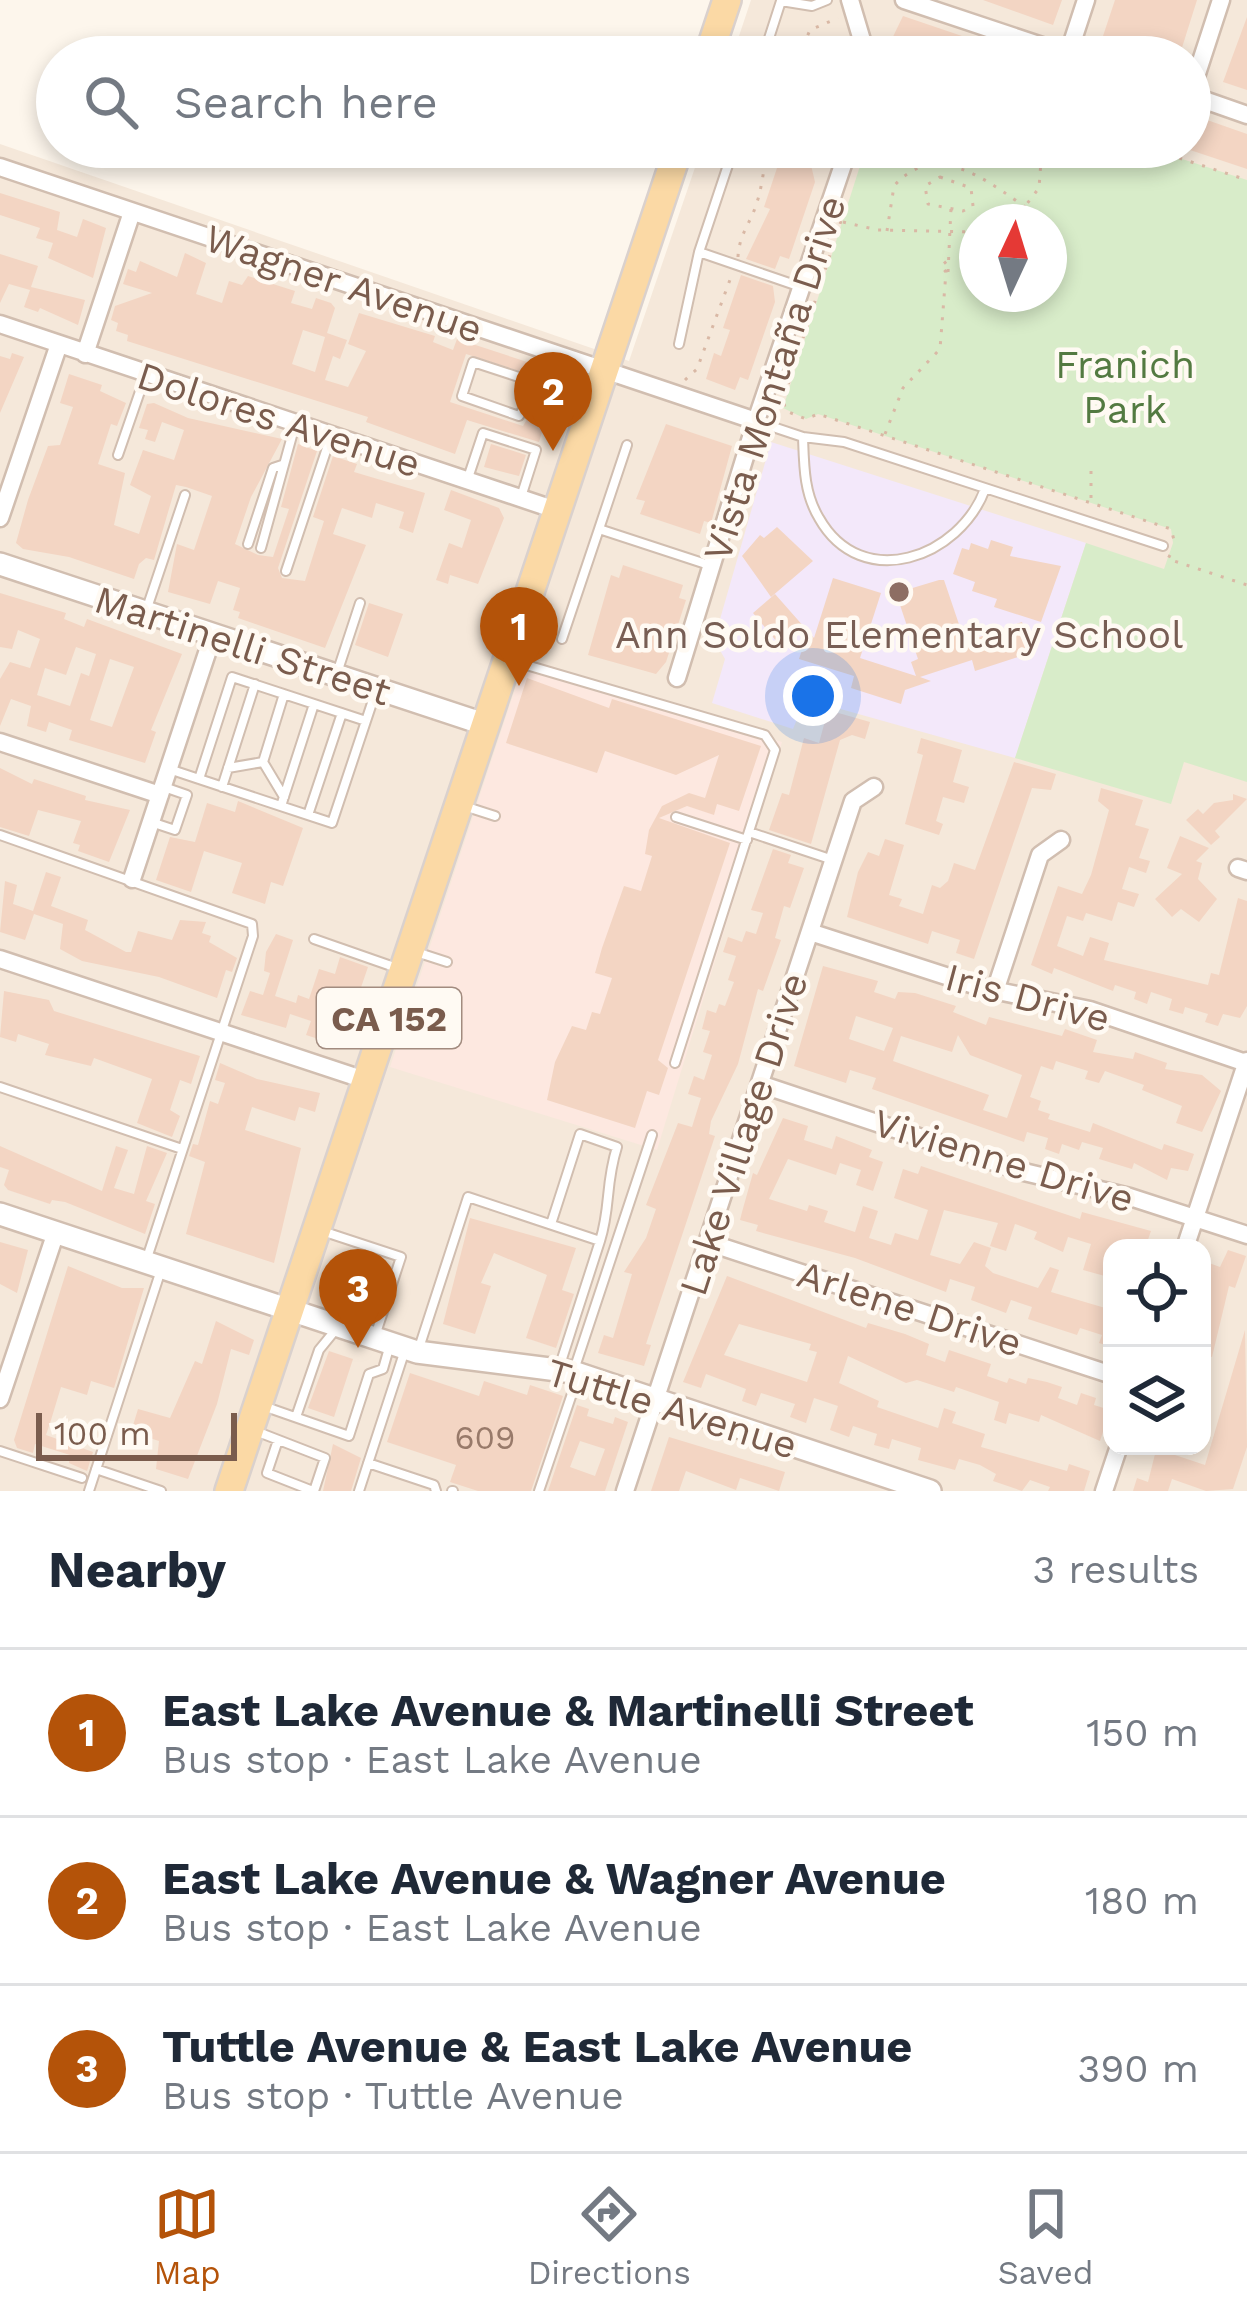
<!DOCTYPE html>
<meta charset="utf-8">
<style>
:root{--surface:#fff;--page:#f2f2f3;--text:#1f2937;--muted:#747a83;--line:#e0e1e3;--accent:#b45309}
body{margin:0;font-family:"Work Sans",sans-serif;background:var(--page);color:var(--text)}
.controls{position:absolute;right:36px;bottom:36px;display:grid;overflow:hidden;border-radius:24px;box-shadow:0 6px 18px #0003}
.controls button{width:108px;height:108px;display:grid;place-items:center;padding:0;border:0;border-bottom:3px solid var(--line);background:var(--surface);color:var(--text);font:60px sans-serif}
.compass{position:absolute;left:959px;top:204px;width:108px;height:108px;border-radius:50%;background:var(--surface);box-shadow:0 6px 18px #0003;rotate:4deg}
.scale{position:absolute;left:36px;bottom:30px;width:201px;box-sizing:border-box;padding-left:12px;border:6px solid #7a5c4d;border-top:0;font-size:33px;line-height:42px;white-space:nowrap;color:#7a5c4d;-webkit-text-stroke:9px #fffaf3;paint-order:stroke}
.you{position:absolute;left:813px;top:696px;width:42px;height:42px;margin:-30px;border:9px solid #fff;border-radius:50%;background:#1a73e8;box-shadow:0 0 0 18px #1a73e833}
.badge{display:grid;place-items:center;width:78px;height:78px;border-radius:50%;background:var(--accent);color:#fff;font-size:39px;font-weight:700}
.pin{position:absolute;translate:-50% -99px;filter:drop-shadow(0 3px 6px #0008)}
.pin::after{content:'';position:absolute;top:63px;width:42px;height:36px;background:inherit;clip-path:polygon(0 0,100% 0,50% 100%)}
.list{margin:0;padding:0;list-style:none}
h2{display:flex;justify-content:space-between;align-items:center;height:156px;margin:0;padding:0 48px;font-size:51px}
h2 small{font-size:39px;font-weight:400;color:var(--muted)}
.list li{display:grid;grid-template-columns:78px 1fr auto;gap:36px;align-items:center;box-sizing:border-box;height:168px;padding:0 48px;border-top:3px solid var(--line)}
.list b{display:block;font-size:45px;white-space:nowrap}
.list p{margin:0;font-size:39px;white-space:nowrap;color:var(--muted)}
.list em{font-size:39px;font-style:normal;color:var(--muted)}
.icon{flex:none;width:66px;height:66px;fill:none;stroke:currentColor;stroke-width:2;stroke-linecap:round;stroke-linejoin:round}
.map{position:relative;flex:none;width:1247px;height:1491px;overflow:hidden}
.search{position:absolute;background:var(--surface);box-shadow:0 6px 18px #0003;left:36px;right:36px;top:36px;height:132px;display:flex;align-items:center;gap:30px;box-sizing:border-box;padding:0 42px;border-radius:66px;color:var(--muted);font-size:45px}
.sheet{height:660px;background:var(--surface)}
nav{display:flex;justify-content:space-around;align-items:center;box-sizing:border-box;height:168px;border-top:3px solid var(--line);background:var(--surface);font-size:33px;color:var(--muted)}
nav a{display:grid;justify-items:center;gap:6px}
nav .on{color:var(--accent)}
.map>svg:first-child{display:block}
.residential{fill:#f5e8da;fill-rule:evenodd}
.commercial{fill:#fde8e0}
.education{fill:#f3e8fa}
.green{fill:#d8ecc9;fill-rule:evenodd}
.building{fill:#f3d5c3;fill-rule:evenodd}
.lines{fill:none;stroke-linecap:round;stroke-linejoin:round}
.service-casing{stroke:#d1beb0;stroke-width:12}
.minor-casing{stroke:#d1beb0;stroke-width:21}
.tertiary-casing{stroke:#d1beb0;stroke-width:26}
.primary-casing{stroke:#dad1cd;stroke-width:32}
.path{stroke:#d9b8a5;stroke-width:3;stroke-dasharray:3 9;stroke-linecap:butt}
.service{stroke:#fff;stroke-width:8}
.minor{stroke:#fff;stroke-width:16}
.tertiary{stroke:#fff;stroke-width:21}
.primary{stroke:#fbd9a5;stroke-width:27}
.education-dot{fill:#8d6e63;stroke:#fffaf3;stroke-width:4.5}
.labels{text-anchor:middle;stroke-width:9;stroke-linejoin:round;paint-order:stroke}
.number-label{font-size:33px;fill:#987a6a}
.shield{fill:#fffaf3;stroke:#a28b7f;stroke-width:3}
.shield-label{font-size:36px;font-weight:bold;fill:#7a5c4d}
.street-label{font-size:39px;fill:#7a5c4d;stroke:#fffaf3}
.park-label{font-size:39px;fill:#537a41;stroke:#fffaf3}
.education-label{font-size:39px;fill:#785e54;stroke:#fffaf3}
</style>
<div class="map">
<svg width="1247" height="1491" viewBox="0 0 1247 1491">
<rect width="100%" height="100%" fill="#fdf6ec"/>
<!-- residential -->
<path class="residential" d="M751 0H1247V1491H0V144L629 361 702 147H1190V57H732ZM977 222H1049V294H977ZM1112 1248H1202V1446H1112Z"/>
<!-- commercial -->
<path class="commercial" d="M523 665 782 742 657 1150 390 1067Z"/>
<!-- education -->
<path class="education" d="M771 442 1086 543 1015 758 805 699 793 729 712 703 725 659 714 640Z"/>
<!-- green -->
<path class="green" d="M866 147H1145L1247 180V782L1184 762 1171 804 1015 758 1086 543 1164 569 1173 543 1171 529 818 414 806 419 783 408ZM1049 222V294H977V222Z"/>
<!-- building -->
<path class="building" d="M983 0H1062L1053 25Z
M1115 0H1197L1179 57H1148L1101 42Z
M903 16 1018 55 1017 57H918L888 47Z
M1247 17V90L1223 82Z
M1190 114 1247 134V169L1190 150Z
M784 147H817L811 165 815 182 789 259 780 256 775 269 746 259 770 209 764 207Z
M0 193 60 212 57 230 77 237 83 219 106 228 93 278 48 258 53 243 36 238 40 228 0 215Z
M185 253 206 263 196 294 222 303 229 281 242 285 248 276 295 291 291 303 312 309 316 298 331 303 335 308 327 333 347 340 340 359 333 356 325 380 348 387 366 351 348 344 359 313 435 336 433 342 453 350 457 339 561 373 557 383 466 354 450 402 523 426 532 411 547 416 539 442 467 420 455 454 366 422 368 417 127 341 128 335 116 331 118 323 111 320 115 306 152 293 123 284 128 269 136 272 140 261 177 277ZM303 330 325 337 315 372 292 364Z
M0 254 38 266 31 287 85 300 78 325 40 308 38 312 24 307 30 290 9 284 0 303Z
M741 275 773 286 775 302 748 380 740 377 735 390 706 379 714 353 721 356 730 330 723 328Z
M12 353 24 357 0 413V356L10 359Z
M69 374 102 385 100 391 126 403 117 426 111 424 98 464 125 473 114 525 139 534 151 496 130 485 143 450 174 460 184 430 162 422 155 442 145 439 148 430 139 428 147 404 154 403 188 418 282 439 251 497 235 544 258 555 273 557 289 509 281 507 298 444 317 451 278 568 282 578 305 581 324 521 313 517 333 456 357 464 354 472 425 493 413 533 399 528 404 512 376 503 372 518 342 508 333 534 366 545 325 648 238 618 240 612 233 610 240 588 218 581 210 604 168 592 177 544 194 550 212 496 186 487 176 485 154 560 146 558 139 564 134 579 69 557 23 549 16 543 28 500 48 446 60 445 73 407 60 403Z
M666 424 732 446 711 523 704 521 700 534 640 514 645 501 636 499Z
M491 444 526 455 519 476 484 467Z
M451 490 499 508 504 518 478 584 450 575 448 584 436 580 449 543 462 548 471 520 444 510Z
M777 527 813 561 771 597 742 556 760 535 764 538Z
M991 540 1013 547 1010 556 1061 566 1041 622 994 607 997 599 972 591 975 582 953 574 962 548 969 550 971 543 988 549Z
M623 565 683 585 679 598 686 600 666 662 656 674 588 655 611 575 619 578Z
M833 578 881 593 860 658 916 676 911 662 918 659 896 593 939 580H944L965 642 1022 622 1033 652 975 671 972 660 920 677 931 681 905 690 901 704 851 688 854 676 799 659 808 631 814 638Z
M0 593 66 613 64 619 84 627 87 619 182 654 151 730 156 732 145 763 69 740 72 730 49 722 46 732 27 726 31 706 11 699 0 726V679L10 662 30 668 40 639 18 630 12 649 0 647ZM76 647 96 654 89 676 81 673 70 706 37 695 45 668 66 675ZM110 659 134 667 112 727 90 720Z
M775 594 805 628 782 648 753 613Z
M369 603 403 614 388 657 355 645Z
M527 678 609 708 612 699 761 746 739 811 717 804 714 815 687 806 659 818 730 843 658 1060 668 1068 659 1095 647 1091 635 1128 547 1100 555 1062 572 1026 586 1030 592 1012 600 1014 612 978 595 973 602 948 624 886 641 891 652 856 645 854 649 830 662 806 689 793 705 798 719 755 676 775 605 751 597 773 506 743Z
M828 710 870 722 865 739 852 735 840 740 811 844 769 830 782 793 789 795 804 738 819 743Z
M921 738 962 750 953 782 969 787 964 803 943 797 936 821 943 824 939 835 905 824 923 755 917 753Z
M1014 762 1056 774 1051 790 1032 788 974 959 956 953 960 940 932 931 928 944 847 917 858 872 868 852 879 856 885 839 904 845 889 895 902 899 899 906 923 914 932 885 940 888 948 881 954 863 975 870Z
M0 768 32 784 34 779 86 796 85 800 130 810 109 862 78 851 80 845 73 843 81 821 38 810 29 836 0 827Z
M1101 788 1143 800 1135 825 1149 829 1139 858 1150 861 1146 873 1129 867 1122 889 1139 894 1134 907 1118 902 1112 921 1086 913 1083 921 1067 916 1057 946 1083 956 1090 937 1109 943 1104 960 1208 985 1211 973 1219 975 1238 898 1247 901V1006L1240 1018 1223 1014 1218 1026 1205 1022 1208 1014 1185 1007 1183 1014 1169 1010 1172 999 1151 992 1147 1004 1134 999 1136 992 1115 985 1113 991 1054 968 1052 974 1031 965 1058 886 1082 894 1091 875 1109 810 1098 801Z
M1233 794 1247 799 1215 831 1220 837 1211 845 1186 820 1198 809 1203 814 1214 803 1233 800Z
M238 801 303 828 283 886 271 882 265 904 232 893 242 863 204 851 191 892 156 880 170 837 195 842 207 803 235 812Z
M1180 836 1209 848 1196 861 1202 863 1198 879 1217 899 1199 922 1181 909 1172 917 1155 899 1182 874 1167 868Z
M773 849 791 855 788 863 804 868 790 908 784 906 775 938 781 940 763 991 758 989 738 1064 711 1121 709 1134 715 1136 646 1344 651 1345 644 1366 598 1353 604 1335 613 1338 632 1274 624 1272 646 1238 656 1209 646 1205 678 1123 692 1127 701 1098 688 1094 694 1076 704 1080 712 1055 703 1052 710 1031 702 1029 707 1010 716 1013 719 1004 725 1006 734 982 728 980 736 956 723 952 728 937 742 942 746 931 756 934 763 913 751 910Z
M46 872 61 877 51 906 88 920 85 930 126 952H131L138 931 172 940 180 920 206 922 202 933 211 936 209 942 237 958 232 972 226 970 217 998 159 977 82 961 60 949 63 924 34 914 25 940 0 932 5 881 17 885 13 904 33 911Z
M276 934 293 940 275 996 296 1003 298 995 309 999 319 969 335 974 340 957 368 967 355 1005 351 1011 342 1008 334 1044 306 1035 311 1021 290 1014 286 1028 241 1015 250 991 263 995 270 973 264 971 266 952Z
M823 966 878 981 874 992 895 999 898 992 915 993 956 1006 953 1012 986 1025 989 1017 1062 1036 1065 1029 1097 1040 1093 1052 1133 1059 1135 1052 1167 1063 1165 1069 1202 1075 1221 1091 1202 1132 1176 1123 1182 1106 1142 1090 1144 1085 1105 1071 1099 1083 1085 1079 1088 1071 1056 1061 1053 1070 1041 1066 1030 1097 1041 1101 1038 1110 1050 1114 1048 1119 1090 1132 1093 1123 1162 1150 1164 1144 1194 1154 1188 1171 1171 1168 1167 1180 1134 1163 1132 1169 1099 1159 1103 1148 1082 1142 1079 1150 1062 1144 1059 1154 1045 1149 1048 1138 1027 1132 1024 1142 872 1089 876 1078 850 1070 846 1083 794 1066ZM856 1016 893 1028 884 1051 849 1039ZM958 1035 970 1055 1022 1075 1007 1118 983 1110 989 1095 893 1061 901 1036 952 1052Z
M4 991 49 1000 54 1011 200 1056 191 1084 180 1080 170 1110 180 1116 172 1137 137 1123 152 1079 94 1058 91 1066 45 1055 49 1044 18 1034 16 1042 0 1037Z
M220 1063 257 1079 320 1093 315 1112 299 1107 295 1121 252 1107 245 1130 301 1148 274 1263 186 1234 205 1162 189 1156 193 1144 198 1145 210 1101 218 1104 225 1083 215 1080Z
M783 1118 808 1126 804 1140 832 1149 836 1136 872 1150 869 1157 883 1162 873 1191 856 1185 861 1170 840 1163 836 1175 788 1159 769 1199 807 1211 809 1205 828 1211 824 1222 855 1232 863 1206 878 1211 869 1238 891 1245 895 1233 918 1240 928 1210 894 1198 903 1169 918 1174 921 1166 1080 1219 1082 1212 1151 1231 1145 1248H1112V1278L1083 1270 1091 1244 1068 1237 1063 1252 1034 1239 1037 1232 1015 1224 1006 1251 990 1246 998 1223 944 1210 930 1255 960 1264 974 1242 991 1248 985 1266 993 1273 1038 1288 1050 1267 1059 1270 1051 1292 1112 1310V1347L1099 1343 1102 1335 1080 1328 1077 1335 1028 1319 1032 1307 1011 1300 1006 1313 971 1300 975 1287 950 1279 946 1292 855 1258 756 1231 758 1225 740 1220 742 1212 753 1173 757 1175Z
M0 1146 102 1191 116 1146 128 1150 114 1188 134 1194 147 1146 167 1153 146 1201 155 1204 145 1234 65 1202 52 1200 50 1204 8 1190 4 1185 9 1170 0 1167Z
M470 1218 576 1248 562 1290 574 1294 556 1348 526 1338 547 1275 494 1253 481 1283 491 1286 475 1334 443 1324Z
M0 1242 28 1250 17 1293 0 1284Z
M1228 1250 1246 1256 1235 1288 1229 1286 1212 1357 1202 1354 1206 1317 1202 1283 1209 1263 1220 1267Z
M349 1262 378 1277 366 1314 326 1301 338 1265 347 1268Z
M68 1266 122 1288H144L114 1388 91 1381 87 1395 61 1387 51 1420 46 1435 93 1452 87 1471 69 1463 70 1455 35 1444 33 1453 17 1448 14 1440Z
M727 1276 866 1328 868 1323 905 1334 929 1344 926 1355 945 1362 949 1350 991 1364 987 1376 1007 1383 1009 1378 1026 1384 1028 1378 1047 1382 1062 1387 1058 1398 1077 1405 1081 1393 1096 1398 1094 1405 1110 1410 1100 1441 1041 1415 1039 1422 1009 1413 1006 1424 994 1420 999 1402 956 1387 954 1392 917 1380 906 1383 848 1356 839 1383 879 1401 877 1407 938 1428 944 1408 956 1412 952 1423 985 1434 981 1447 1067 1471 1069 1464 1090 1471 1084 1491H1048L1050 1487 1030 1480 1022 1491 993 1481 996 1474 980 1465 959 1459 955 1470 918 1460 921 1448 892 1439 889 1449 874 1445 877 1434 853 1426 849 1437 830 1430 838 1406 814 1398 806 1423 790 1417 795 1404 761 1393 756 1406 742 1401 746 1389 706 1374 701 1388 683 1382ZM739 1324 811 1344 809 1350 817 1352 807 1382 724 1355Z
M216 1321 254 1340 249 1355 231 1349 217 1404 188 1479 156 1469 159 1441 131 1432 138 1409 170 1418 195 1361 202 1364Z
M1245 1330 1247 1447 1233 1489 1206 1491 1172 1479 1168 1491H1133L1137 1478 1148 1482 1157 1446H1178L1175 1455 1205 1465Z
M329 1351 353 1359 334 1417 308 1408Z
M410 1373 479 1396 484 1381 527 1395 530 1385 563 1396 531 1491H478L450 1482 456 1465 387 1442Z
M577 1405 589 1409 587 1416 613 1424 615 1417 628 1422 605 1491H548ZM580 1441 605 1449 595 1476 570 1467Z
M669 1437 785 1472 779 1491 740 1478 736 1490 686 1471 679 1491H651Z
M333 1444 361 1458 351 1491H323Z"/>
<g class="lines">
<!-- service casing -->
<g class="service-casing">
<path id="service" d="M763 57 781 1 812 6 827 0
M734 147 699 252 801 287
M679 344 699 252
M473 362 531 381 534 392 519 416 462 396Z
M534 392 584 408
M758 422 803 437 844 442 1163 546
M803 437C804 466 804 493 819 518 862 594 960 557 985 489
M627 445 599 529 712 566
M118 455 146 374
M468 478 483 433 536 450 521 497
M248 544 273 468 282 465
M261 548 295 425
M286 571 331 436
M146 611 185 495
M562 639 599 529
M516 662 765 735 775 750 675 1063
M338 670 360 603
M366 721 232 677 199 779 332 823 376 691
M263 762 284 797
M228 768 263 762 284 694
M172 770 199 779
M222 787 255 684
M281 806 314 704
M467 807 495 816
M308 815 342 713
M676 817 747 840
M151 822 175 830 187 795 164 787
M749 832 833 860
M0 835 252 924 253 936 146 1261
M314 939 397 968
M413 951 447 962
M388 1027 421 1039
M0 1087 182 1149
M551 1224 580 1134 617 1147C605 1185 611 1206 600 1241
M325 1232 401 1257 376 1333
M418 1351 468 1197 600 1241 559 1368
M575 1367 652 1135
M266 1407 349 1436 369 1374 383 1369 389 1348
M296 1417 319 1350 337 1328
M258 1432 325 1458 314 1491
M278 1440 267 1473 313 1491
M0 1451 82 1478
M368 1463 434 1485 436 1491
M96 1469 161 1491
M89 1491 161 1270
M359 1491 405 1350
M452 1491H453
M539 1491 578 1376"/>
</g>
<!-- minor casing -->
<g class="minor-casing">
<path id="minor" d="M850 0 867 57
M904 0 1075 57
M1068 55 1086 0
M1190 95 1221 0
M1190 95 1247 115
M0 167 756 421
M0 324 559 511
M85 354 132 212
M0 518 59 344
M677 678 756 421 849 147
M0 742 160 795
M1238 868 1247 871
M132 879 213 635
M810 932 983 988 1090 1010 1246 1063
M0 959 368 1081
M995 991 1040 855 1061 840
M760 1084 1024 1172 1130 1197 1247 1235
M707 1242 1112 1375
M1185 1248 1247 1061
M0 1399 56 1232
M625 1491 853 801 874 787
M1104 1491 1119 1446"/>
</g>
<!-- tertiary casing -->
<g class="tertiary-casing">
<path id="tertiary" d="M0 564 487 725
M0 1214 417 1352 573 1372 930 1491"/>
</g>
<!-- primary casing -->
<g class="primary-casing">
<path id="primary" d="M708 57 727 0
M229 1491 679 147"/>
</g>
<!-- path -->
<path class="path" d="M798 57 810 30 838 18
M778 147 827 164
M894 147 900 161C919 169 938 165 950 147
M1145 147 1247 180
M940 177 971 188 973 206 963 211 928 204 925 186Z
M841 221 783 400 786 411 806 419 818 414 1171 529 1174 540
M843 222 878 230 977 232
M1013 222 1039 188 1042 147
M887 231 894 186C936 138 989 182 1028 209
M738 257C739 234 751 223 757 202 764 182 761 166 774 147
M948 272 951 208
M685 380 697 369 731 277
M885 434 903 388 940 349 946 272 941 266 947 261
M1091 471V503
M1170 555 1168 559 1247 585"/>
<!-- service -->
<use href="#service" class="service"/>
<!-- minor -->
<use href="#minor" class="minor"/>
<!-- tertiary -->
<use href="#tertiary" class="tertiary"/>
<!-- primary -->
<use href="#primary" class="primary"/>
</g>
<!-- markers -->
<circle class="education-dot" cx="899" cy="592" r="12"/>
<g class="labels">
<!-- number labels -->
<g class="number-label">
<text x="485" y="1449">609</text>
</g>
<!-- shield labels -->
<rect class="shield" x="317" y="988" width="144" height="60" rx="9"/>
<g class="shield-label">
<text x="389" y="1031">CA 152</text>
</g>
<!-- street labels -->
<g class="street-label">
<text transform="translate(344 283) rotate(19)" y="14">Wagner Avenue</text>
<text transform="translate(774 378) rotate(-72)" y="14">Vista Montaña Drive</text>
<text transform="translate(279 419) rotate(18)" y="14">Dolores Avenue</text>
<text transform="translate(243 645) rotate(18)" y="14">Martinelli Street</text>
<text transform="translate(1028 997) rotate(15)" y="14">Iris Drive</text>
<text transform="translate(743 1134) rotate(-72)" y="14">Lake Village Drive</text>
<text transform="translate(1004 1160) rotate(17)" y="14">Vivienne Drive</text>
<text transform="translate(910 1308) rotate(18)" y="14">Arlene Drive</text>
<text transform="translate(672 1408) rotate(17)" y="14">Tuttle Avenue</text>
</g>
<!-- park labels -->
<g class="park-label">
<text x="1125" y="378">Franich<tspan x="1125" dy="45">Park</tspan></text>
</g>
<!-- education labels -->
<g class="education-label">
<text x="899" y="648">Ann Soldo Elementary School</text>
</g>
</g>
</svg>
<div class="controls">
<button><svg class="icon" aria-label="locate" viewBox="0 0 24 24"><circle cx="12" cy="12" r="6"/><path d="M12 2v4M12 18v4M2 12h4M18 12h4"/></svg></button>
<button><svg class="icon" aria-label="layers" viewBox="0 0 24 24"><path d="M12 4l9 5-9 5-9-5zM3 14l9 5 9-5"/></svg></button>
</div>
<svg class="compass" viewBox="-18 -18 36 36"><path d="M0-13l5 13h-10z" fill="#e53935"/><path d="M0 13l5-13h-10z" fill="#747a83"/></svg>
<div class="scale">100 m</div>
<div class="you"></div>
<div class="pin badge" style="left:519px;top:686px">1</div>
<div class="pin badge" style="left:553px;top:451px">2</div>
<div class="pin badge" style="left:358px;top:1348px">3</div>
<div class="search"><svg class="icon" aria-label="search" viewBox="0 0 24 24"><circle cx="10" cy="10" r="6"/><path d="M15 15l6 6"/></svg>Search here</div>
</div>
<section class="sheet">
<h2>Nearby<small>3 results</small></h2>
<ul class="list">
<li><span class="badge">1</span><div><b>East Lake Avenue &amp; Martinelli Street</b><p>Bus stop · East Lake Avenue</p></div><em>150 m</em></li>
<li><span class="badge">2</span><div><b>East Lake Avenue &amp; Wagner Avenue</b><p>Bus stop · East Lake Avenue</p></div><em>180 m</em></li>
<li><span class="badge">3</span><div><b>Tuttle Avenue &amp; East Lake Avenue</b><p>Bus stop · Tuttle Avenue</p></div><em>390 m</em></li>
</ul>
</section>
<nav>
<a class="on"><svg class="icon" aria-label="map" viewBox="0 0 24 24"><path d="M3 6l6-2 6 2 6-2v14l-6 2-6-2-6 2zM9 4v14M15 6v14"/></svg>Map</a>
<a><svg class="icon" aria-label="directions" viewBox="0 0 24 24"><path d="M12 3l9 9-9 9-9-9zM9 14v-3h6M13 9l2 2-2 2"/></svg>Directions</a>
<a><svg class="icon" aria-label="saved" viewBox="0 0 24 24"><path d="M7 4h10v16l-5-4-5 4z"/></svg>Saved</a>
</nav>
